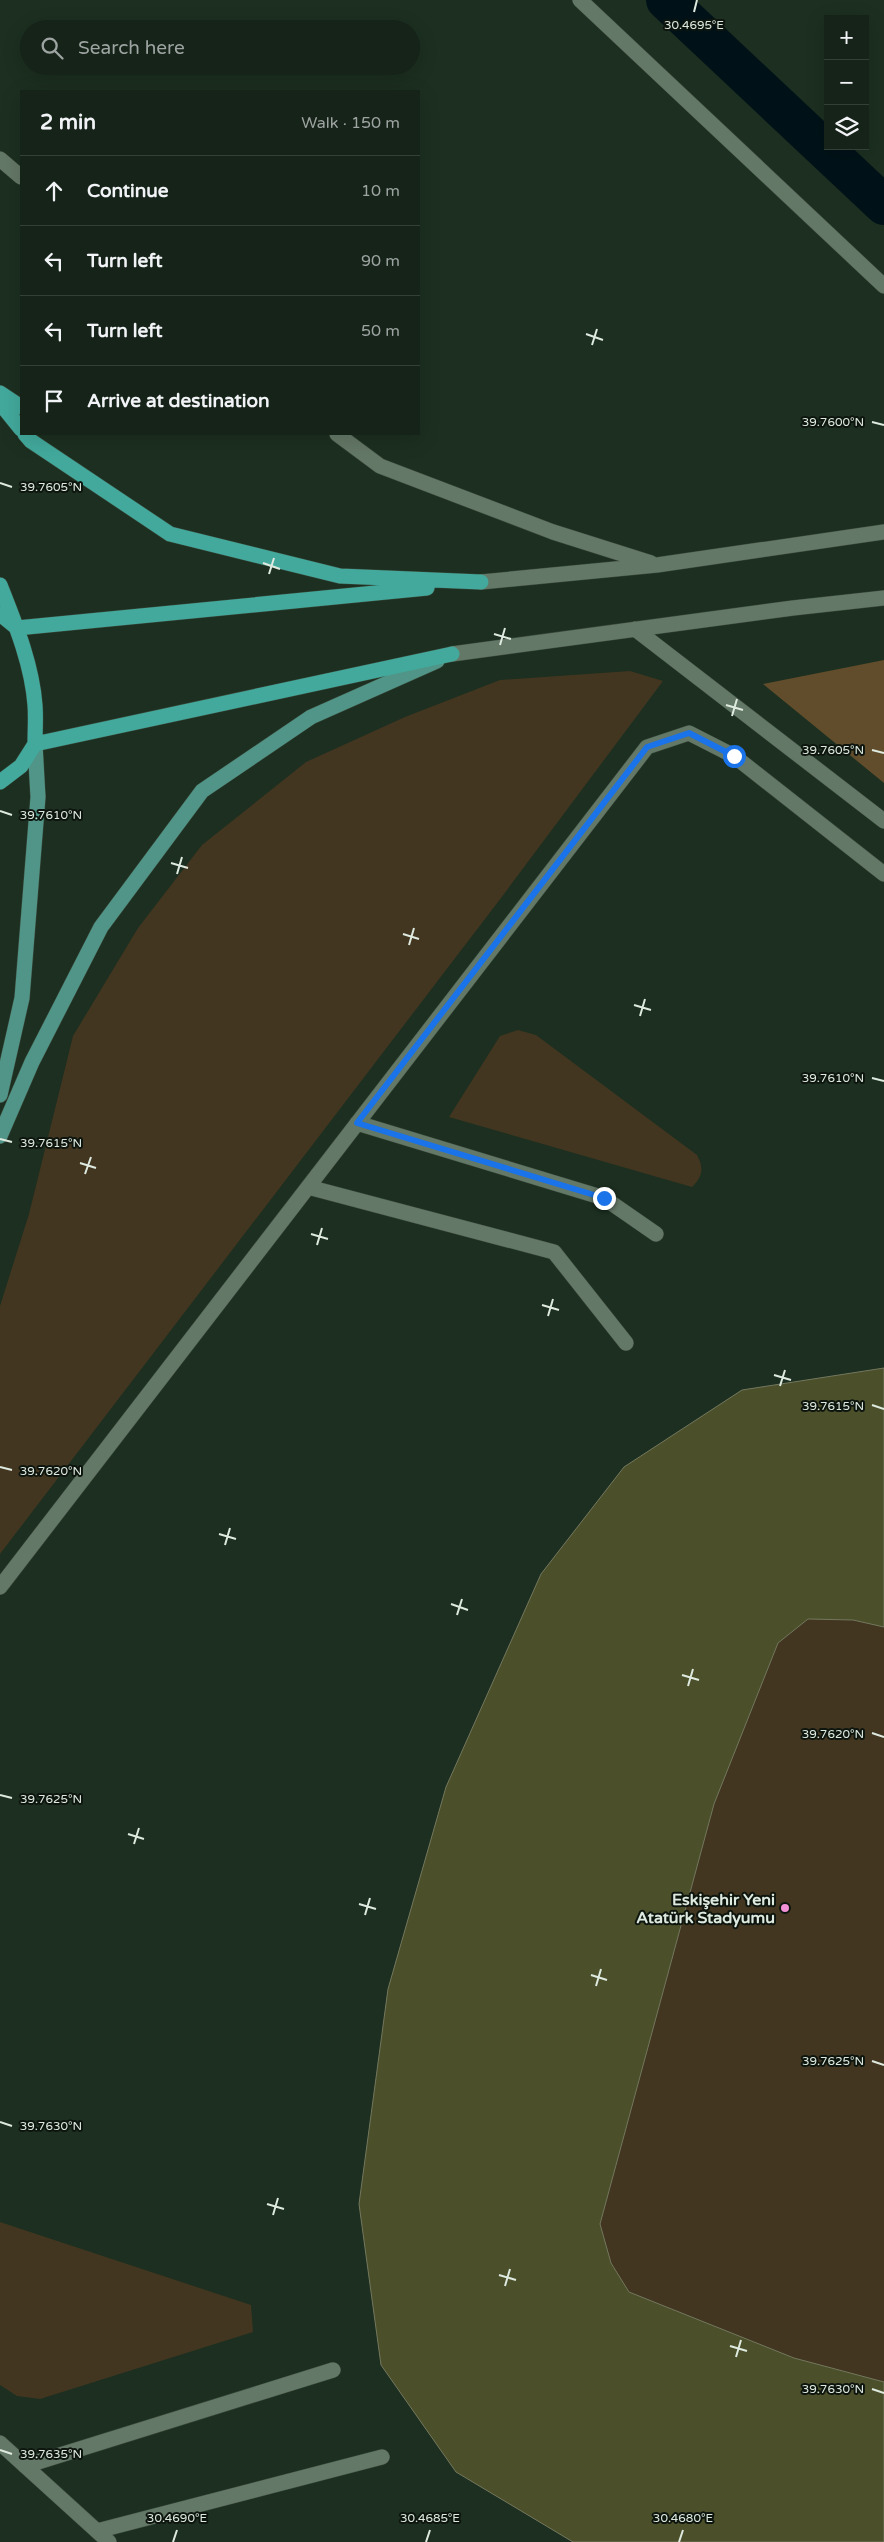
<!DOCTYPE html>
<meta charset="utf-8">
<style>
:root{--surface:#152318;--page:#1e2b21;--text:#f1f3f6;--muted:#9da4a2;--line:#344037}
body{margin:0;font-family:"Varela Round",sans-serif;background:var(--page);color:var(--text)}
.controls{position:absolute;right:15px;top:15px;display:grid;overflow:hidden;border-radius:0px;box-shadow:0 5px 20px #0002}
.controls button{width:45px;height:45px;display:grid;place-items:center;padding:0;border:0;border-bottom:1px solid var(--line);background:var(--surface);color:var(--text);font:25px sans-serif}
.stop{position:absolute;width:15px;height:15px;margin:-11px;border:4px solid #1a73e8;border-radius:50%;background:#fff}
.stop.end{background:#1a73e8;border-color:#fff;box-shadow:0 1px 5px #0008}
.list{margin:0;padding:0;list-style:none}
h2{display:flex;justify-content:space-between;align-items:center;height:65px;margin:0;padding:0 20px;font-size:21px}
h2 small{font-size:16px;font-weight:400;color:var(--muted)}
.list li{display:grid;grid-template-columns:32px 1fr auto;gap:15px;align-items:center;box-sizing:border-box;height:70px;padding:0 20px;border-top:1px solid var(--line)}
.list b{display:block;font-size:19px;white-space:nowrap}
.list em{font-size:16px;font-style:normal;color:var(--muted)}
.icon{flex:none;width:28px;height:28px;fill:none;stroke:currentColor;stroke-width:2;stroke-linecap:round;stroke-linejoin:round}
.map{position:relative;flex:none;width:884px;height:2542px;overflow:hidden}
.search{position:absolute;background:var(--surface);box-shadow:0 5px 20px #0002;left:20px;top:20px;width:400px;height:55px;display:flex;align-items:center;gap:12px;box-sizing:border-box;padding:0 18px;border-radius:28px;color:var(--muted);font-size:19px}
.panel{position:absolute;background:var(--surface);box-shadow:0 5px 20px #0002;left:20px;top:90px;width:400px;height:345px;border-radius:0px}
.map>svg:first-child{display:block}
.green{fill:#423620}
.forest{fill:#614d2b}
.lines{fill:none;stroke-linecap:round;stroke-linejoin:round}
.canal{stroke:#001218;stroke-width:40}
.building{fill:#4b502b;stroke:#73775e}
.minor-casing{stroke:#3a4a3c;stroke-width:16}
.major-casing{stroke:#3a4a3c;stroke-width:16}
.highway-casing{stroke:#3a4a3c;stroke-width:16}
.minor{stroke:#647867;stroke-width:15}
.major{stroke:#509587;stroke-width:15}
.highway{stroke:#42a99c;stroke-width:15}
.route{stroke:#1a73e8;stroke-width:6}
.ticks{fill:none;stroke:#deeadf;stroke-width:2}
.poi-dot{fill:#f391d6;stroke:#0d150e;stroke-width:2}
.labels{text-anchor:middle;stroke-width:4;stroke-linejoin:round;paint-order:stroke}
.poi-label{font-size:16px;font-weight:bold;fill:#deeadf;stroke:#0d150e;text-anchor:end}
.ticks-label{font-size:12px;text-anchor:middle;fill:#deeadf;stroke:#0d150e;stroke-width:4;stroke-linejoin:round;paint-order:stroke}
</style>
<div class="map">
<svg width="884" height="2542" viewBox="0 0 884 2542">
<rect width="100%" height="100%" fill="#1c2f20"/>
<!-- green -->
<path class="green" d="M630 671 663 681 501 898 0 1554V1306L29 1214 73 1036 138 928 202 845 306 762 405 717 500 680Z
M518 1030 536 1035 697 1155C704 1168 703 1176 692 1187L449 1117 500 1036Z
M884 1368V2542H573L456 2472 381 2365 359 2204 388 1989 446 1787 541 1574 624 1467 742 1390Z
M0 2222 251 2305 253 2332 40 2399 17 2396 0 2385Z"/>
<!-- forest -->
<path class="forest" d="M884 660V783L763 684Z"/>
<g class="lines">
<!-- canal -->
<path class="canal" d="M666 0 884 205"/>
</g>
<!-- building -->
<path class="building" d="M884 1368V1627L853 1620 808 1619 778 1643 714 1804 600 2224 611 2263 629 2292 794 2358 884 2382V2542H573L456 2472 381 2365 359 2204 388 1989 446 1787 541 1574 624 1467 742 1390Z"/>
<g class="lines">
<!-- minor casing -->
<g class="minor-casing">
<path id="minor" d="M580 0 884 286
M0 159 21 177
M337 434 380 466 553 532 651 563
M481 582 657 565 884 532
M635 629 884 821
M452 654 793 608 884 598
M357 1123 604 1198 656 1234
M308 1187 554 1252 626 1343
M0 1587 647 747 689 733 734 756 884 874
M0 2443 109 2542
M25 2466 333 2370
M97 2531 382 2457"/>
</g>
<!-- major casing -->
<g class="major-casing">
<path id="major" d="M0 1095 22 998 38 797 35 744
M0 1136 32 1062 101 927 202 791 311 717 437 661"/>
</g>
<!-- highway casing -->
<g class="highway-casing">
<path id="highway" d="M0 393 21 407
M0 403 21 429
M25 434 31 441 170 534 340 576 481 582
M0 585C15 623 32 664 35 705 36 717 35 731 35 744
M0 614 17 628 427 588
M0 782 21 766 35 744 452 654"/>
</g>
<!-- minor -->
<use href="#minor" class="minor"/>
<!-- major -->
<use href="#major" class="major"/>
<!-- highway -->
<use href="#highway" class="highway"/>
</g>
<g class="lines">
<!-- route -->
<path class="route" d="M604 1198 357 1123 647 747 689 733 734 756"/>
</g>
<!-- ticks -->
<path class="ticks" d="M694 12 697 0M586 334 603 340M592 345 597 329M872 422 884 425M0 483 12 487M263 563 280 569M269 574 274 558M494 634 511 639M500 645 505 628M726 705 743 710M732 716 737 699M872 750 884 753M0 811 12 815M171 863 188 868M177 874 182 857M403 934 419 939M409 945 414 928M634 1005 651 1010M640 1016 645 999M872 1078 884 1081M0 1139 12 1142M80 1163 96 1168M85 1174 91 1157M311 1234 328 1239M317 1245 322 1228M542 1305 559 1310M548 1316 553 1299M774 1375 791 1380M780 1386 785 1370M872 1405 884 1409M0 1467 12 1470M219 1534 236 1539M225 1545 230 1528M451 1604 468 1610M457 1615 462 1599M682 1675 699 1680M688 1686 693 1669M872 1733 884 1737M0 1795 12 1798M128 1834 144 1839M134 1844 139 1828M359 1904 376 1909M365 1915 370 1898M591 1975 607 1980M596 1986 601 1969M872 2061 884 2065M0 2122 12 2126M267 2204 284 2209M273 2215 278 2198M499 2275 516 2280M505 2286 510 2269M730 2346 747 2351M736 2357 741 2340M872 2389 884 2393M0 2450 12 2454M173 2542 177 2530M426 2542 430 2530M679 2542 683 2530"/>
<!-- markers -->
<circle class="poi-dot" cx="785" cy="1908" r="5"/>
<g class="labels">
<!-- poi labels -->
<g class="poi-label">
<text x="775" y="1905">Eskişehir Yeni<tspan x="775" dy="18">Atatürk Stadyumu</tspan></text>
</g>
</g>
<g class="ticks-label">
<text x="694" y="29">30.4695°E</text>
<text x="833" y="426">39.7600°N</text>
<text x="51" y="491">39.7605°N</text>
<text x="833" y="754">39.7605°N</text>
<text x="51" y="819">39.7610°N</text>
<text x="833" y="1082">39.7610°N</text>
<text x="51" y="1147">39.7615°N</text>
<text x="833" y="1410">39.7615°N</text>
<text x="51" y="1475">39.7620°N</text>
<text x="833" y="1738">39.7620°N</text>
<text x="51" y="1803">39.7625°N</text>
<text x="833" y="2065">39.7625°N</text>
<text x="51" y="2130">39.7630°N</text>
<text x="833" y="2393">39.7630°N</text>
<text x="51" y="2458">39.7635°N</text>
<text x="177" y="2522">30.4690°E</text>
<text x="430" y="2522">30.4685°E</text>
<text x="683" y="2522">30.4680°E</text>
</g>
</svg>
<div class="controls">
<button>+</button>
<button>−</button>
<button><svg class="icon" aria-label="layers" viewBox="0 0 24 24"><path d="M12 4l9 5-9 5-9-5zM3 14l9 5 9-5"/></svg></button>
</div>
<div class="stop" style="left:734px;top:756px"></div>
<div class="stop end" style="left:604px;top:1198px"></div>
<div class="search"><svg class="icon" aria-label="search" viewBox="0 0 24 24"><circle cx="10" cy="10" r="6"/><path d="M15 15l6 6"/></svg>Search here</div>
<section class="panel">
<h2>2 min<small>Walk · 150 m</small></h2>
<ul class="list">
<li><svg class="icon" aria-label="ahead" viewBox="0 0 24 24"><path d="M12 20V5M6 11l6-6 6 6"/></svg><div><b>Continue</b></div><em>10 m</em></li>
<li><svg class="icon" aria-label="left" viewBox="0 0 24 24"><path d="M17 20v-9H6M10 6l-5 5 5 5"/></svg><div><b>Turn left</b></div><em>90 m</em></li>
<li><svg class="icon" aria-label="left" viewBox="0 0 24 24"><path d="M17 20v-9H6M10 6l-5 5 5 5"/></svg><div><b>Turn left</b></div><em>50 m</em></li>
<li><svg class="icon" aria-label="arrive" viewBox="0 0 24 24"><path d="M6 21V4h12l-3 4 3 4H6"/></svg><div><b>Arrive at destination</b></div></li>
</ul>
</section>
</div>
